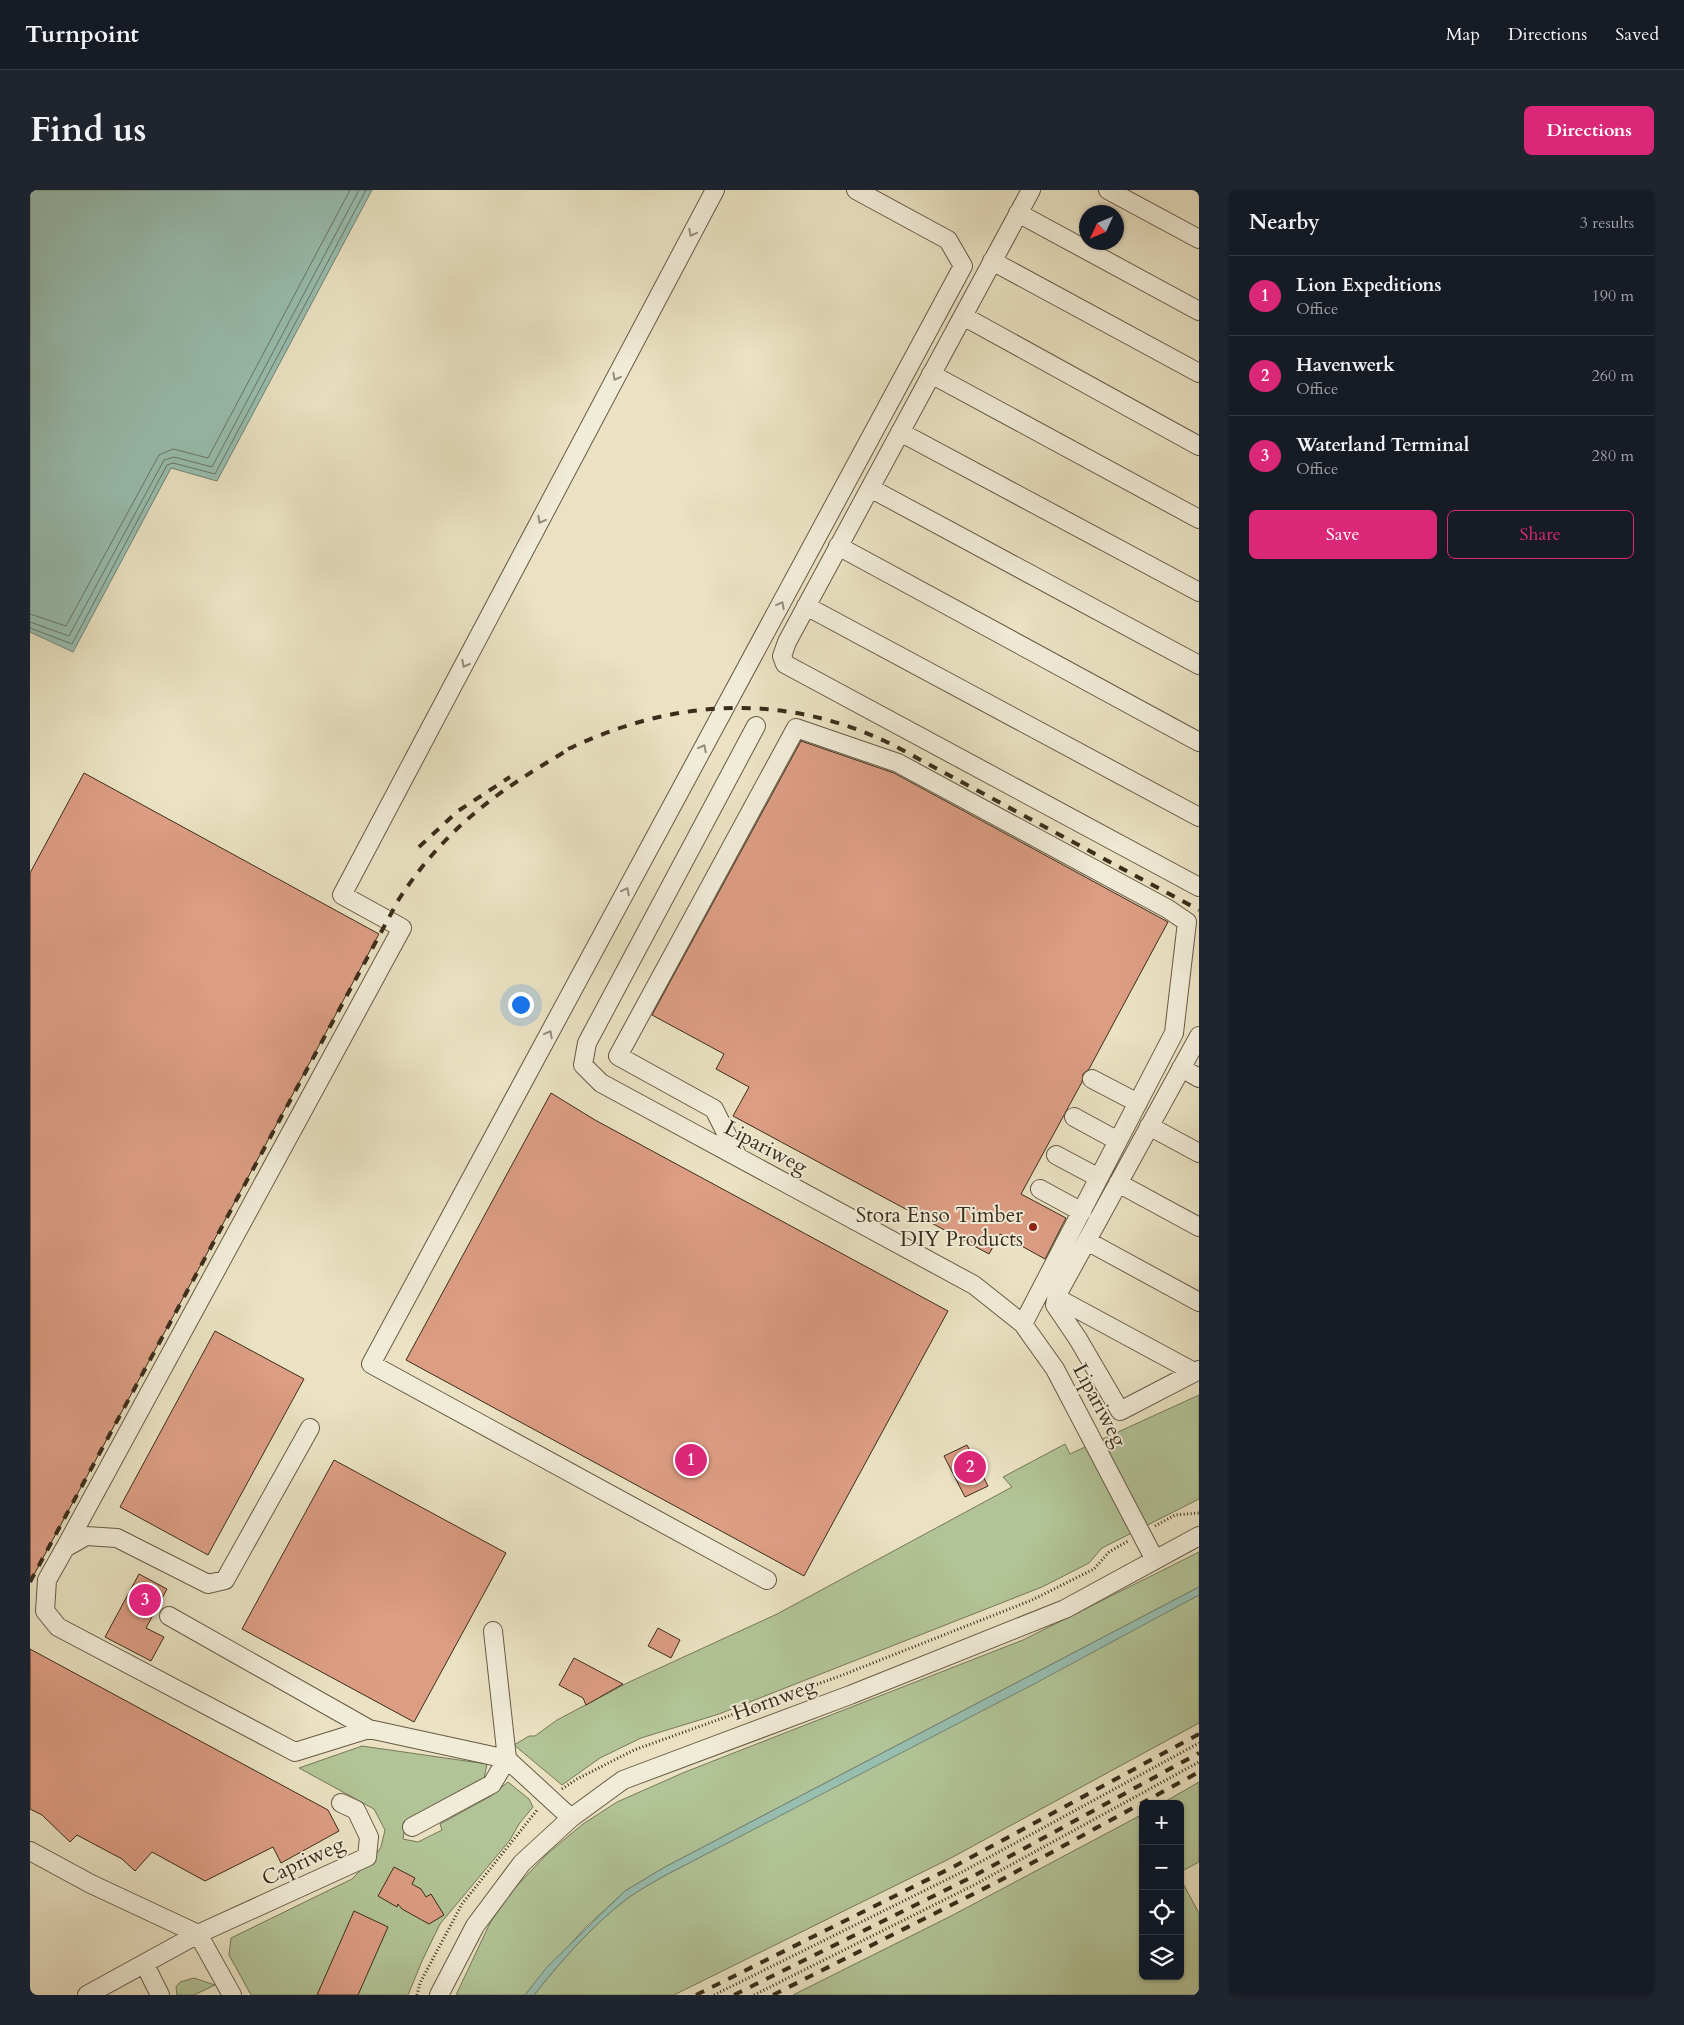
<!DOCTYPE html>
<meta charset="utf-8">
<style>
:root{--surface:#171b24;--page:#20242c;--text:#f1f3f6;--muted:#9ea1a6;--line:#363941;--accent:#db2777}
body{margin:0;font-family:Cardo,serif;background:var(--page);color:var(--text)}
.controls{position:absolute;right:15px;bottom:15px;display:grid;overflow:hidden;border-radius:8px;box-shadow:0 1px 4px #0004}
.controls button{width:45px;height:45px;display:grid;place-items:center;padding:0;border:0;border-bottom:1px solid var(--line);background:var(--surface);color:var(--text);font:25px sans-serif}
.compass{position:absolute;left:1049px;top:15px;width:45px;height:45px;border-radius:50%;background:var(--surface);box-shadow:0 1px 4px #0004;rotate:226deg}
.you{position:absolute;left:490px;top:814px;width:18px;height:18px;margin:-12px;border:4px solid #fff;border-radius:50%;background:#1a73e8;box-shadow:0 0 0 8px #1a73e833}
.badge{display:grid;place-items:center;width:32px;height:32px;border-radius:50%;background:var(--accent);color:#fff;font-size:16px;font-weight:700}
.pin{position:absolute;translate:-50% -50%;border:2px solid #fff;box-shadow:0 1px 5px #0006}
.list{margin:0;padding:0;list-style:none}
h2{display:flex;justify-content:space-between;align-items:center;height:65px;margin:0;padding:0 20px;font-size:21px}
h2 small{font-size:16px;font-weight:400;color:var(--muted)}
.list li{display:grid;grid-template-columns:32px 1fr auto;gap:15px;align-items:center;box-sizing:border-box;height:80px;padding:0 20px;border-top:1px solid var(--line)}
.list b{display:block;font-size:19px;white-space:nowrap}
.list p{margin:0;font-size:16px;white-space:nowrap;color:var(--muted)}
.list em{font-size:16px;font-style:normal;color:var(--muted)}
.actions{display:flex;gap:10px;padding:15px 20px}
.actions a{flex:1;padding:11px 0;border:1px solid var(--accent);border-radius:8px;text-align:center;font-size:18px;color:var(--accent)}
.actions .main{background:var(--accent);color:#fff}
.icon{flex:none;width:28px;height:28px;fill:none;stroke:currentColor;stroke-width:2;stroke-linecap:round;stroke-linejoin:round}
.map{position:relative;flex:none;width:1169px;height:1805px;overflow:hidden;border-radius:8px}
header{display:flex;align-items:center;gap:30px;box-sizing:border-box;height:70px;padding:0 25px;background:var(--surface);border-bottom:1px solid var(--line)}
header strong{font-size:24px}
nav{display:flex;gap:28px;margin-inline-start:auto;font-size:18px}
.intro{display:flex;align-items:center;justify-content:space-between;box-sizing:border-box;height:120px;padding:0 30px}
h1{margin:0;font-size:35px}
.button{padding:12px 22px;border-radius:8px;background:var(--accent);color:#fff;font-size:18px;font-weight:700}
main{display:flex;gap:30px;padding:0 30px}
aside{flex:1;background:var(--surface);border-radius:8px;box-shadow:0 1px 4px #0004}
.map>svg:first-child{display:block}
.green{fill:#b2c497;stroke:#767859}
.water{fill:#98beb0;stroke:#738474}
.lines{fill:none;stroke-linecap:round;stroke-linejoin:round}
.shore{stroke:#6a7666;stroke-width:1}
.building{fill:#dc9d83;stroke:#3b2d1b}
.minor-casing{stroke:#675a45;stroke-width:20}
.path{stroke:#3b2d1b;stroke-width:3;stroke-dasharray:1 2.5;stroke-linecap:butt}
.minor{stroke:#f1ecd8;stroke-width:18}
.rail{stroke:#3b2d1b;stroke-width:4;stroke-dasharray:9 9;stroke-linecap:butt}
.oneway{stroke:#968c7a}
.poi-dot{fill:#8f2418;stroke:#f1ecd8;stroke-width:2}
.labels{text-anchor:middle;stroke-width:4;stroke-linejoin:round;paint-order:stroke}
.street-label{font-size:21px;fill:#3b2d1b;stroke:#f1ecd8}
.poi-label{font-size:21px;fill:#3b2d1b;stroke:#f1ecd8;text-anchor:end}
</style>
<header>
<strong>Turnpoint</strong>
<nav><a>Map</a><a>Directions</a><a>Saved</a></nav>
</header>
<div class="intro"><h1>Find us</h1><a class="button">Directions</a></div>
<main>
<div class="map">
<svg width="1169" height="1805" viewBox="0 0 1169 1805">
<rect width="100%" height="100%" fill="#eae2c3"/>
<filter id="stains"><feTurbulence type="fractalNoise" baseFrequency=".004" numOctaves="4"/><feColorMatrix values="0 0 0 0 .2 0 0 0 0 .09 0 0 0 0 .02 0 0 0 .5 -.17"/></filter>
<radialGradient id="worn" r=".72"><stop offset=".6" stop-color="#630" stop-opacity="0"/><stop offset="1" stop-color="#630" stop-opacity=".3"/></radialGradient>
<!-- green -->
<path class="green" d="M1169 1205V1309L1072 1358 1059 1373 1012 1397 689 1524 611 1548 570 1568 532 1595 484 1555 499 1546H505L527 1530 597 1493 747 1424 982 1297 973 1287 1035 1254 1040 1264Z
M1169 1362V1397L635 1677 595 1701 555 1738 495 1805H426L460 1733 483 1700 517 1664 553 1634 587 1612 655 1582 993 1450Z
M1169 1405V1533L921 1668 644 1805H504C532 1770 562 1735 598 1708 609 1700 622 1693 634 1686Z
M332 1556 457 1574 454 1589 376 1630 373 1649 388 1652 412 1640 410 1634 461 1606 478 1592 499 1609 503 1617 489 1634 480 1650 410 1734 392 1771 378 1805H221L199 1765 201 1748 322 1689 347 1663 351 1657 355 1640 344 1619 269 1578Z
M1169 1592V1672L1150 1682V1614H1131Z
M1113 1624V1786H1150V1688L1169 1723V1805H763L923 1725Z
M164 1788 185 1795 164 1805H147L146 1797 150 1792Z"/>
<!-- water -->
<path class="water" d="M0 0H342L187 291 141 278 43 462 0 442Z
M1169 1397V1405L1004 1494 634 1686C622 1693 609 1700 598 1708 562 1735 532 1770 504 1805H495L517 1777 595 1701 635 1677Z"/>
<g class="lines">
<!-- shore -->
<path class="shore" d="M0 424 36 436 129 265 143 259 178 268 320 0
M0 432 39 446 134 270 144 267 182 277 329 0
M0 438 42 454 137 275 143 273 185 284 336 0"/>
</g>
<!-- building -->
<path class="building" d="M771 551 864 583 1138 732 1059 879 1053 884 1052 892 991 1004 1036 1028 1015 1069 970 1044 959 1064 703 926 719 897 686 879 694 864 622 825Z
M54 583 349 744 0 1392V683Z
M521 903 565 930 918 1121 774 1386 376 1170Z
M185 1141 274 1189 178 1365 90 1317Z
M937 1255 958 1296 935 1307 914 1266Z
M304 1270 476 1363 384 1532 212 1439Z
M109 1384 137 1399 116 1438 134 1447 121 1471 75 1447Z
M628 1438 650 1450 641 1468 618 1456Z
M0 1459 298 1620 309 1641 251 1673 243 1657 175 1691 122 1662 105 1681 92 1669 47 1645 40 1652 12 1625 0 1619Z
M544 1468 593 1494 556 1515 553 1508 529 1495Z
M364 1677 385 1688 382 1694 391 1699 396 1707 401 1704 414 1725 399 1734 372 1719 368 1714 367 1717 348 1706Z
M324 1721 358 1737 328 1805H287Z"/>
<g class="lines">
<!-- minor casing -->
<g class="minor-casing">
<path id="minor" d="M1001 0 757 452 752 466 755 474 1169 697
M1078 0 1169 49
M988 23 1169 121
M962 71 1169 183
M933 126 1169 256
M901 184 1169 329
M870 242 1169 402
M840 298 1169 475
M808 356 1169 552
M776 416 1169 627
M726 536 557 853 553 875 571 893 944 1095 993 1134 1025 1179 1125 1370
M1169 846 1027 1105 1025 1115 1048 1149 1090 1221 1169 1180
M1151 878 1169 888
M1062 889 1108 913
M1044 927 1088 951
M1119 936 1169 963
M1026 965 1069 988
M708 967 684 919 588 866 766 538 868 573 1138 719 1157 732 1144 843 993 1134
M1088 993 1169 1037
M1010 999 1052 1022
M1057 1051 1169 1112
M1027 1108 1164 1182
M280 1238 195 1390 178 1394 87 1348 56 1346 35 1358 17 1390 15 1421 28 1437 265 1562 339 1539
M35 1358 372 738 312 705 685 0
M737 1390 341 1174 933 76 918 50 826 0
M139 1426 339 1539 477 1569 463 1441
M382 1637 462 1594 477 1569 541 1628
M0 1661 61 1694 168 1744
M168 1744 202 1805
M115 1775 130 1805
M57 1805 168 1744 337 1667 339 1647 326 1620 311 1613
M409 1805 445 1736 492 1673 541 1628 593 1590 820 1505 1035 1419 1169 1346"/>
</g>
<!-- path -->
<path class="path" d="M1125 1336 1145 1325 1169 1323
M532 1599 547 1589 604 1560 810 1486 1002 1410 1064 1379 1079 1362 1098 1351
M387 1805 390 1793 432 1714 508 1619
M684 1805 932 1682 1169 1553
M724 1805 944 1695 1169 1572"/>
<!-- minor -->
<use href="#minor" class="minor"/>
<!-- rail -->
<path class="rail" d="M538 559C646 508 755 502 863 555L1169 720
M389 657 428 621 480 587
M0 1392 369 709C417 636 469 600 543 557
M666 1805 925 1676 1169 1544
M704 1805 940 1688 1169 1563
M743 1805 969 1691 1169 1582"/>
</g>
<!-- one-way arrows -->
<defs><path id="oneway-chevron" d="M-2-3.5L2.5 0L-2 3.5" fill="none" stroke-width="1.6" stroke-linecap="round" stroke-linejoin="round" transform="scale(1.25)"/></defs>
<g class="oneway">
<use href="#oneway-chevron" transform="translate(662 43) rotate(118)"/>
<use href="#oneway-chevron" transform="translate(586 187) rotate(118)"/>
<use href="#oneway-chevron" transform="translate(511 330) rotate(118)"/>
<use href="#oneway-chevron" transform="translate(751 415) rotate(-62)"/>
<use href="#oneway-chevron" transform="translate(435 474) rotate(118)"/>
<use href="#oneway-chevron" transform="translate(673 558) rotate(-62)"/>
<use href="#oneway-chevron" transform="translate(596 701) rotate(-62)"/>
<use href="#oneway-chevron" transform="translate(519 844) rotate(-62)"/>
</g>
<!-- markers -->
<circle class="poi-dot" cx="1003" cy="1037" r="5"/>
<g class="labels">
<!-- street labels -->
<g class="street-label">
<text transform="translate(736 957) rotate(28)" y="7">Lipariweg</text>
<text transform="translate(1070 1215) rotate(62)" y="7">Lipariweg</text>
<text transform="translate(744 1509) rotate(-20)" y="7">Hornweg</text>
<text transform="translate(273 1671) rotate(-25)" y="7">Capriweg</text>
</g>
<!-- poi labels -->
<g class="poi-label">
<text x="993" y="1032">Stora Enso Timber<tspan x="993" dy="24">DIY Products</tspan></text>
</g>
</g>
<rect width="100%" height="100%" filter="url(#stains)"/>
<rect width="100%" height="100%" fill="url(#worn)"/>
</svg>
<div class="controls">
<button>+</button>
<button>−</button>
<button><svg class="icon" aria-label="locate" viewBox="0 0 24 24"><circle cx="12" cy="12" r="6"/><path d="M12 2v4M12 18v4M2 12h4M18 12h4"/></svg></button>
<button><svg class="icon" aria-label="layers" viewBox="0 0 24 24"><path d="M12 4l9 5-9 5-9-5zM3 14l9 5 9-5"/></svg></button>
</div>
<svg class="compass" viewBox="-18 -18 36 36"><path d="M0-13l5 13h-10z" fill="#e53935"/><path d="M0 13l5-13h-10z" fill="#9ea1a6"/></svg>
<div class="you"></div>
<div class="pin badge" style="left:661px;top:1270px">1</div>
<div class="pin badge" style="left:940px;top:1277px">2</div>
<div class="pin badge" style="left:115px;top:1410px">3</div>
</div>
<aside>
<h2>Nearby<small>3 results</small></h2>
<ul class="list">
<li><span class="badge">1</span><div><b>Lion Expeditions</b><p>Office</p></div><em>190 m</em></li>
<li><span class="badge">2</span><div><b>Havenwerk</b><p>Office</p></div><em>260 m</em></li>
<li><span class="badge">3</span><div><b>Waterland Terminal</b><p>Office</p></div><em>280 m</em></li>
</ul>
<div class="actions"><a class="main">Save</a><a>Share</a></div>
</aside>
</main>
